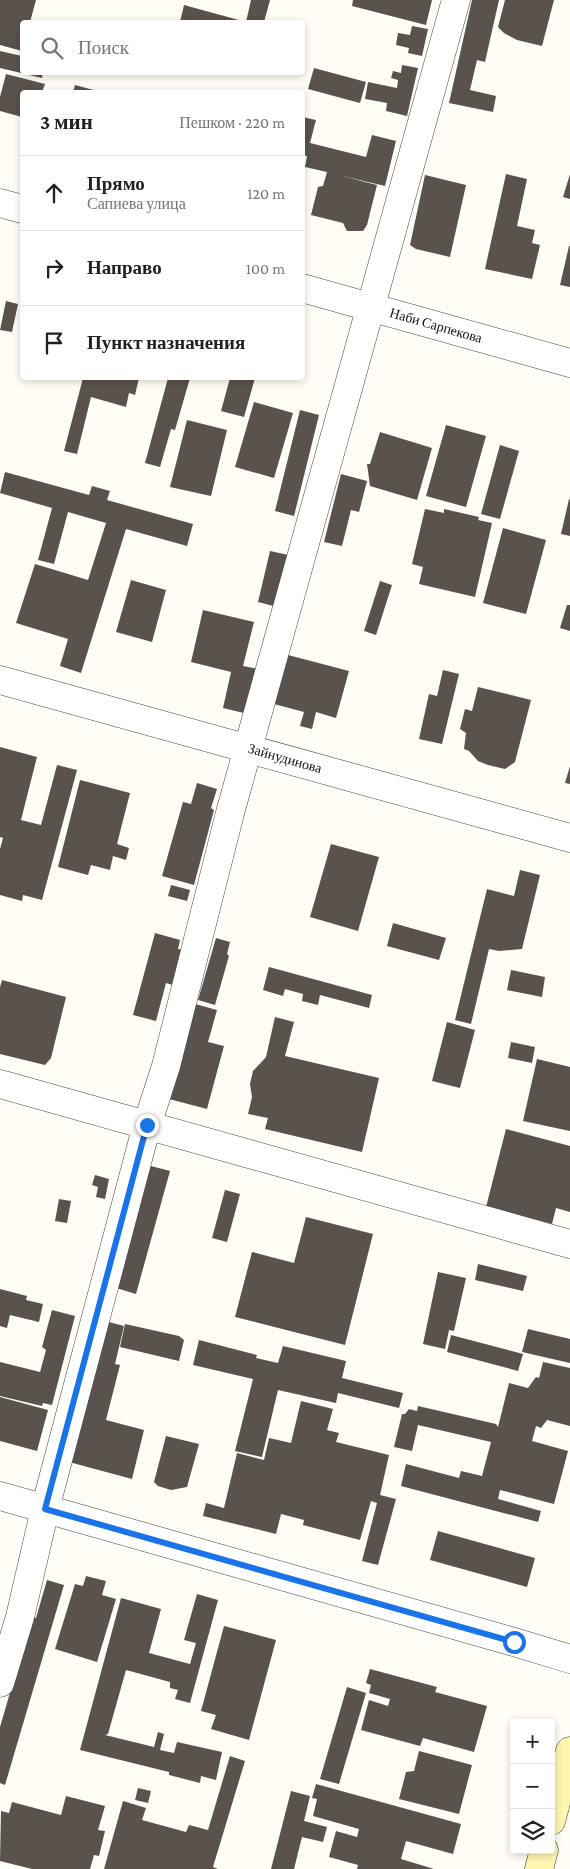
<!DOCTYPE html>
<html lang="ru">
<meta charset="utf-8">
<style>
:root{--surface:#fff;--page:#f6f6f6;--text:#202124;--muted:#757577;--line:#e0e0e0}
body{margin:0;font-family:"Crimson Pro",serif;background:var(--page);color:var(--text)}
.controls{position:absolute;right:15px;bottom:15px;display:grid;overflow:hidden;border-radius:5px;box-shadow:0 2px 8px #0003}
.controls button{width:45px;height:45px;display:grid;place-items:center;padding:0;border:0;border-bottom:1px solid var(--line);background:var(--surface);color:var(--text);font:25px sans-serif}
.stop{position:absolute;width:15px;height:15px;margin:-11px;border:4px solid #1a73e8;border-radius:50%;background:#fff}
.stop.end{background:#1a73e8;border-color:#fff;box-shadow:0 1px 5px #0008}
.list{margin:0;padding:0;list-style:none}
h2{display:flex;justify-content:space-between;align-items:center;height:65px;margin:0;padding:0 20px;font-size:21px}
h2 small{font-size:16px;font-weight:400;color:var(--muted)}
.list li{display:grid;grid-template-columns:32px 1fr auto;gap:15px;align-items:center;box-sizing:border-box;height:75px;padding:0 20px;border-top:1px solid var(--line)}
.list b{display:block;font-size:19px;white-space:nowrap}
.list p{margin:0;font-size:16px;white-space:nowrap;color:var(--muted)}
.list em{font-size:16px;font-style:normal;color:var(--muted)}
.icon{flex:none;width:28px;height:28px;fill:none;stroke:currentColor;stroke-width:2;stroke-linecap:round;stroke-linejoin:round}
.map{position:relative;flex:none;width:570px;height:1869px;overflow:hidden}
.search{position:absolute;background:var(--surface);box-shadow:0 2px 8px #0003;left:20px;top:20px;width:285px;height:55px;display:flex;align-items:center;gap:12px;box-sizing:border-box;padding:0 18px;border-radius:5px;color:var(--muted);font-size:19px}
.panel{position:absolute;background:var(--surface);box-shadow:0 2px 8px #0003;left:20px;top:90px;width:285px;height:290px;border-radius:5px}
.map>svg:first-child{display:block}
.building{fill:#5a524d}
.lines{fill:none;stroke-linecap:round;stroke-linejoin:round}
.street-casing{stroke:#444;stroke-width:29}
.secondary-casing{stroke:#333;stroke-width:29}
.street{stroke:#fff;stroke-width:28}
.secondary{stroke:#fff6b0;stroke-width:28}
.route{stroke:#1a73e8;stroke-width:6}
.labels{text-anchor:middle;stroke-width:5;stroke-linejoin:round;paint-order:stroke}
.street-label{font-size:14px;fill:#111;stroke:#fff}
</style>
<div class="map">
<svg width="570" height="1869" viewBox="0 0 570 1869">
<rect width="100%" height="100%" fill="#fffdf5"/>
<!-- building -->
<path class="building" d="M0 0H36L30 22H22V51L0 45Z
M251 0H270L264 22H180L184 5 246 22Z
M353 0H432L426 25 352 6Z
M472 0H499L485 62 477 60 470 90 496 96 493 112 449 103Z
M505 0H554L542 46 517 40 504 33 498 27Z
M412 26 428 29 422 56 408 53 409 48 396 45 398 33 410 35Z
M0 51 22 56V72H43L42 78 0 68Z
M402 65 418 68 407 116 386 111 387 103 365 99 368 82 397 88 398 80 391 78 393 71 401 73Z
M314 68 366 82 360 103 308 89Z
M6 74 45 84 42 92H22V117L0 111V97Z
M75 85 101 92H73Z
M302 117 316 120 310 143 366 157 372 135 396 141 385 186 338 175 377 185 367 225 363 231H347L343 223 311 215 318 187 323 186 327 172 305 167 307 156 302 155Z
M506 174 527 179 517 226 535 230 532 243 540 245 532 279 485 269Z
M570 174V199L563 197Z
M425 175 466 185 450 257 416 249 410 245Z
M569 246H570V287L560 285Z
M6 301 18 304 12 332 0 330Z
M83 378H139L135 395 129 393 126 407 91 397 77 454 64 451Z
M168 378H190L175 430 171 429 160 467 145 463Z
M230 378H255L244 417 221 411Z
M254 402 293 413 274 478 235 467Z
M300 410 319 415 294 516 275 511Z
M187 420 227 430 211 496 170 487Z
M446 425 486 436 466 507 426 496Z
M380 432 432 448 417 500 370 486 367 464H370Z
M500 445 519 451 500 519 481 514Z
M5 472 89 495 92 486 110 491 107 500 193 524 187 546 126 529 81 673 60 666 68 639 16 623 35 564 88 580 106 523 68 512 54 564 38 560 52 508 0 493Z
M341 474 367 481 359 512 351 510 342 546 324 542Z
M569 499 570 500V536L561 534Z
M425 509 444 513V509L479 517 478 520 492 523 475 597 419 584 423 567 412 564Z
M503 528 546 540 526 614 483 603Z
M270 551 293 556 281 608 258 602Z
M131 580 166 590 152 642 116 632Z
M380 581 392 585 376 635 364 631Z
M567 605H570V631L560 628Z
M203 610 254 622 243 666 259 669 248 714 223 708 231 672 191 662Z
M288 655 349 671 336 718 316 712 312 729 300 726 304 712 274 704Z
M443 670 459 674 442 744 419 739 429 694 437 696Z
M478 687 531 700 515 762 505 769 488 765 478 761 469 751 464 749 466 733 460 729 465 709 472 711Z
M0 747 37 757 21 820 41 825 57 765 77 770 42 900 23 895 22 901 0 895V849L3 838 0 837Z
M570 766V784L565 783Z
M80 780 130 793 117 844 129 848 126 860 113 856 110 870 91 865 88 875 58 867Z
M197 783 217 789 211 808 214 810 194 885 162 876 183 802 191 804Z
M331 844 379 857 358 931 310 917Z
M520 870 540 875 522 949 499 951 489 949 471 1024 455 1020 487 889 514 896Z
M171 885 190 890 187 901 168 896Z
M393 923 446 938 439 960 387 946Z
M155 933 180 940 178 949 186 950 176 986 166 983 156 1021 133 1015Z
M216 938 230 942 227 954 229 956 215 1005 198 1000Z
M269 967 372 995 369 1008 320 995 318 1005 302 1001 303 994 285 989 283 996 263 990Z
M511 970 545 977 542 997 507 990Z
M2 980 66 997 51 1058 45 1065 0 1054V987Z
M195 1004 217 1010 208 1042 224 1046 207 1109 169 1099Z
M275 1017 294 1022 285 1056 379 1078 362 1152 265 1129 268 1118 248 1114 252 1097 250 1084 253 1071 266 1057Z
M447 1022 475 1030 460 1088 432 1081Z
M511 1042 535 1047 532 1063 508 1058Z
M537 1059 570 1067V1131L523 1121Z
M506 1129 570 1146V1212L556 1208 552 1224 486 1207Z
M147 1165 170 1171 136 1294 113 1287Z
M95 1175 109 1179 105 1199 96 1197 98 1187 92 1185Z
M225 1190 240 1194 227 1242 212 1238Z
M59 1199 71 1201 67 1223 55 1221Z
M306 1217 373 1234 345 1345 235 1317 252 1252 294 1263Z
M478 1264 527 1276 523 1291 475 1280Z
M438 1272 466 1278 454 1331 449 1330 445 1349 423 1344Z
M0 1289 27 1296 26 1300 43 1304 39 1322 10 1315 7 1328 0 1326Z
M52 1310 75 1316 52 1405 43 1403 42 1406 0 1396V1362L40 1372 46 1350 42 1347Z
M105 1321 124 1326 115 1364 120 1365 106 1420 144 1430 132 1479 69 1462Z
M125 1324 179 1336 184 1340 179 1361 120 1347Z
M528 1329 570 1339V1363L522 1352Z
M451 1335 523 1354 518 1371 447 1352Z
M199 1340 257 1355 256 1358 278 1363 283 1346 346 1361 342 1378 403 1393 399 1408 338 1393 336 1403 278 1390 262 1457 235 1451 253 1379 193 1365Z
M543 1362 570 1368V1426L547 1420 541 1428 536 1426 532 1441 568 1451 554 1504 500 1490 498 1499 541 1511 538 1522 401 1486 406 1464 459 1478 461 1471 482 1476 491 1442 418 1425 412 1451 394 1447 402 1414H405L409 1409 417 1411 418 1406 496 1424 498 1427 509 1383 528 1388 536 1377 539 1378Z
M0 1397 48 1410 37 1451 0 1441Z
M301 1401 333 1409 327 1430 339 1433 336 1442 389 1455 380 1495 396 1499 378 1565 362 1561 377 1503 371 1501 360 1540 303 1525 304 1520 281 1514 276 1534 203 1516 206 1503 224 1508 237 1453 264 1460 269 1438 291 1443Z
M166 1436 199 1444 187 1487 171 1490 158 1486 154 1482Z
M438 1531 535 1558 527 1587 430 1560Z
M86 1576 106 1581 102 1595 116 1599 97 1662 55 1649 75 1584 83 1586Z
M47 1580 64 1585 5 1785 0 1783V1727L32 1617 36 1618Z
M197 1594 218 1600 190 1703 175 1699 178 1690 170 1688V1682L126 1670 108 1734 105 1735 154 1747 158 1732 164 1734 160 1750 174 1753 177 1742 222 1752 216 1780 201 1776 200 1783 169 1775V1772L80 1750 121 1598 161 1609 149 1653 190 1664 196 1643 184 1640Z
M224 1626 276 1640 249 1740 211 1729 216 1715 201 1711Z
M370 1669 437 1687 435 1692 487 1706 474 1752 423 1738 420 1746 361 1730 369 1700 388 1706 390 1699 369 1693 371 1685 366 1683Z
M347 1687 366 1693 339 1784 320 1779Z
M419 1751 472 1765 459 1814 399 1799 406 1772 414 1771Z
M230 1756 245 1761 213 1867 218 1869H104L123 1801 146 1808 142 1820 186 1832 189 1825 208 1830Z
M316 1784 461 1824 453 1854 406 1841 401 1859 434 1869H357L358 1865 329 1857 336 1831 357 1837 359 1829 313 1816 317 1799 312 1798Z
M138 1788 151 1791 148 1803 135 1800Z
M291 1791 310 1796 304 1821 327 1827 323 1842 302 1837 294 1869H271Z
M66 1796 105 1806 98 1830 105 1831 99 1856 94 1855 90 1869H32L0 1861 1 1811 9 1813 12 1802 61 1815Z"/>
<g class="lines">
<!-- street casing -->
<g class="street-casing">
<path id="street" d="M0 203 22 209
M302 288 570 363
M0 680 570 838
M0 1084 570 1244
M0 1496 514 1642 570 1659
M0 1683 20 1617 45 1509 147 1125 166 1066 230 813 456 0"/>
</g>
<!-- secondary casing -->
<g class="secondary-casing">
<path id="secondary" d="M551 1821 570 1751
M539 1869 544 1850"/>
</g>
<!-- street -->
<use href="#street" class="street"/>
<!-- secondary -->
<use href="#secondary" class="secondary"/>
</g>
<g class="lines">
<!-- route -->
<path class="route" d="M147 1125 45 1509 514 1642"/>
</g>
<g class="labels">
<!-- street labels -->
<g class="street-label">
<text transform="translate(436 325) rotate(16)" y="5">Наби Сарпекова</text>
<text transform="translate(285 758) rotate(16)" y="5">Зайнудинова</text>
</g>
</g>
</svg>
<div class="controls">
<button>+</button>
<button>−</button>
<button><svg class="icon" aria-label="layers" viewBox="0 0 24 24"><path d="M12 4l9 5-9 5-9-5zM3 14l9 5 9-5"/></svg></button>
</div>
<div class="stop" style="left:514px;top:1642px"></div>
<div class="stop end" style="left:147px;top:1125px"></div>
<div class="search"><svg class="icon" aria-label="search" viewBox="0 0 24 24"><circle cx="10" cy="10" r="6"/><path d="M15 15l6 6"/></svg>Поиск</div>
<section class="panel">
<h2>3 мин<small>Пешком · 220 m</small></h2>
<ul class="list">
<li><svg class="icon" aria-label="ahead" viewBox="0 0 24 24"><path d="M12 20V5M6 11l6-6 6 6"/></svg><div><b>Прямо</b><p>Сапиева улица</p></div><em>120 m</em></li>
<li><svg class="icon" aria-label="right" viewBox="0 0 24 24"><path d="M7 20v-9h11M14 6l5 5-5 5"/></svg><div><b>Направо</b></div><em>100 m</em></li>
<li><svg class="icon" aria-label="arrive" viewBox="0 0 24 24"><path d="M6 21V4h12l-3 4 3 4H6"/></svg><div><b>Пункт назначения</b></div></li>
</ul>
</section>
</div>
